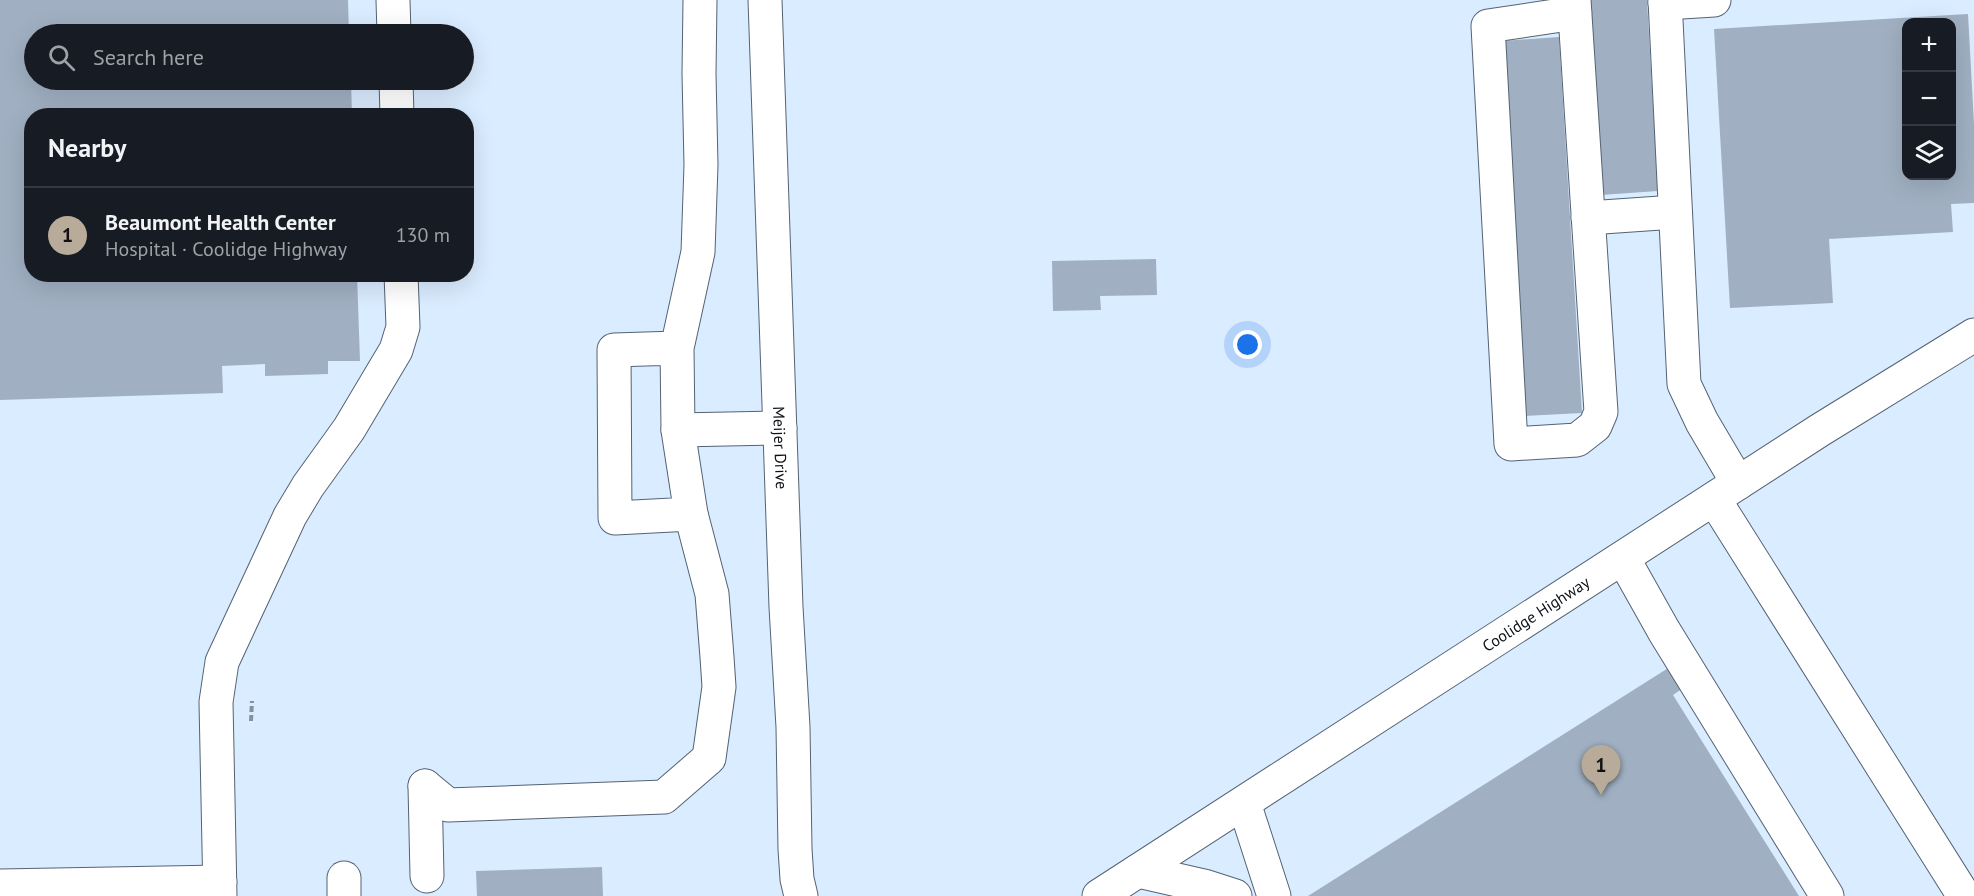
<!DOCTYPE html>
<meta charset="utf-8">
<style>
:root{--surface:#171b24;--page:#20242c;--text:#f1f3f6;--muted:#9ea1a6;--line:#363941;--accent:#b8ab99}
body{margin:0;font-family:"PT Sans",sans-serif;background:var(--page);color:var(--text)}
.controls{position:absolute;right:18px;top:18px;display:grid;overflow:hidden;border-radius:12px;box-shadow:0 6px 24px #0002}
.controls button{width:54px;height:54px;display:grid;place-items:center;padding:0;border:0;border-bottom:2px solid var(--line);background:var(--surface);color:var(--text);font:30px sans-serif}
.you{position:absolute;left:1248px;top:345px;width:21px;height:21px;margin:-15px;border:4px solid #fff;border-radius:50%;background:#1a73e8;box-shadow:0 0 0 9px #1a73e833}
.badge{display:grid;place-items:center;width:39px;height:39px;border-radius:50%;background:var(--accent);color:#111;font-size:20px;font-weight:700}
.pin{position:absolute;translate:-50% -50px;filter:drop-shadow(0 2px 3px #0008)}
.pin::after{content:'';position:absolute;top:32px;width:21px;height:18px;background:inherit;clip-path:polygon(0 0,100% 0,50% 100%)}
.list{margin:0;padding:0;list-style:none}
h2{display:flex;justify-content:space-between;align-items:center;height:78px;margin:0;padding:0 24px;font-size:26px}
h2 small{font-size:20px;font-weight:400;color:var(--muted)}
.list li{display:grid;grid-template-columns:39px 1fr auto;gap:18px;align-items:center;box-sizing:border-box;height:96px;padding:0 24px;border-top:2px solid var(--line)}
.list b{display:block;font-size:22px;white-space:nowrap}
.list p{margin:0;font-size:20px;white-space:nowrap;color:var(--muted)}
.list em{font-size:20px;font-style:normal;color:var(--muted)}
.icon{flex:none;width:33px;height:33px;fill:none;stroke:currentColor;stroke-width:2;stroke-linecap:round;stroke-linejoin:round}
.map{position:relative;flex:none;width:1974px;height:896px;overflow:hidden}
.search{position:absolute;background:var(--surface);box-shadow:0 6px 24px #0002;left:24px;top:24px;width:450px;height:66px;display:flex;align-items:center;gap:15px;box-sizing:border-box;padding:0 21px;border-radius:33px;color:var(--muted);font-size:22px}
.panel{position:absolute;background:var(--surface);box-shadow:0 6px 24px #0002;left:24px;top:108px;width:450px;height:174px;border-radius:24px}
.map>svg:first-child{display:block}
.building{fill:#a0b0c2;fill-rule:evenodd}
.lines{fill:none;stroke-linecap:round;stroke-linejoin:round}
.minor-casing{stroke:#546373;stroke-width:35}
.major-casing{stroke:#546373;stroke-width:35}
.path{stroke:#84919e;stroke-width:4;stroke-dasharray:6 3;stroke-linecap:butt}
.minor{stroke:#fff;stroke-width:33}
.major{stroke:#fff;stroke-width:33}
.labels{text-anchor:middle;stroke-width:4.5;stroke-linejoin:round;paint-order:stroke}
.street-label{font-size:16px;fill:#0b1117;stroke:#f4f7fb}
</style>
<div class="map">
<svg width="1974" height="896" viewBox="0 0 1974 896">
<rect width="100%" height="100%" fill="#daecff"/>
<!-- building -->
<path class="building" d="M0 0H348L349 34H34V80H351L352 116H32V274H357L360 361H328V374L265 376V364L222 366 223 393 0 400Z
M1590 0H1647L1658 191 1601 195Z
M1968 14 1974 124V203L1951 204 1953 232 1829 239 1833 303 1730 308 1714 29ZM1906 22H1952V176H1906Z
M1559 37 1582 413 1523 416 1501 41Z
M1156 259 1157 295 1100 296 1101 310 1053 311 1052 261Z
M1673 665 1686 686 1673 695 1799 896H1308Z
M602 867 603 896H477L476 871Z"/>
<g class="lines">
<!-- minor casing -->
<g class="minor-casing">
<g id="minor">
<path d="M393 0 394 34"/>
<path id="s1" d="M765 0 786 607 793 727 795 849 797 879 801 896"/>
<path d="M1574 0 1601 412 1595 426 1577 440 1511 444 1488 26 1575 13"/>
<path d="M1665 0 1684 384 1702 422 1738 483"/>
<path d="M1665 3 1714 0"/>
<path d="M396 80 397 116"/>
<path d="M1588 218 1675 212"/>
<path d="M677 348 614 350 615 518 691 514 678 430 677 348 698 252 701 165 699 74 700 0"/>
<path d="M678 430 780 428"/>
<path d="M1714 499 1964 896"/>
<path d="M1623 558 1664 631 1827 896"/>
<path d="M425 786 448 805 664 797 709 758 719 687 717 657 712 594 691 514"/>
<path d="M425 786 427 876"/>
<path d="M1244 803 1274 896"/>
<path d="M1138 871 1204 886 1235 896"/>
<path d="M344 878V896"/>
<path d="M0 886 220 882"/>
<path d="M220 896 216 702 222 662 290 516 308 486 349 429 396 350 403 327 401 274"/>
</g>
</g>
<!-- major casing -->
<g class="major-casing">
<g id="major">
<path id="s2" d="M1099 896 1820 430 1974 335"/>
</g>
</g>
<!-- path -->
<path class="path" d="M251 721 252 701"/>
<!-- minor -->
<use href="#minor" class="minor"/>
<!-- major -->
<use href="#major" class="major"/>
</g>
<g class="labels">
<!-- street labels -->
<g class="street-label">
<text dy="6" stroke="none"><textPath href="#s1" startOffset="448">Meijer Drive</textPath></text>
<text dy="6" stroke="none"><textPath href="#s2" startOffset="520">Coolidge Highway</textPath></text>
</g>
</g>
</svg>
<div class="controls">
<button>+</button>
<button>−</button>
<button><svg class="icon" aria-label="layers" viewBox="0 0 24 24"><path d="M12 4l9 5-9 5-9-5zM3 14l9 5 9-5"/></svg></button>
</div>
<div class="you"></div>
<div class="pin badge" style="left:1601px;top:795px">1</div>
<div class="search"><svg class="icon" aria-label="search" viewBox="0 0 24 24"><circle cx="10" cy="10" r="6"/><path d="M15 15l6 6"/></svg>Search here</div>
<section class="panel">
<h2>Nearby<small></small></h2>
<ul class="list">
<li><span class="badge">1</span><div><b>Beaumont Health Center</b><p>Hospital · Coolidge Highway</p></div><em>130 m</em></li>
</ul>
</section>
</div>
